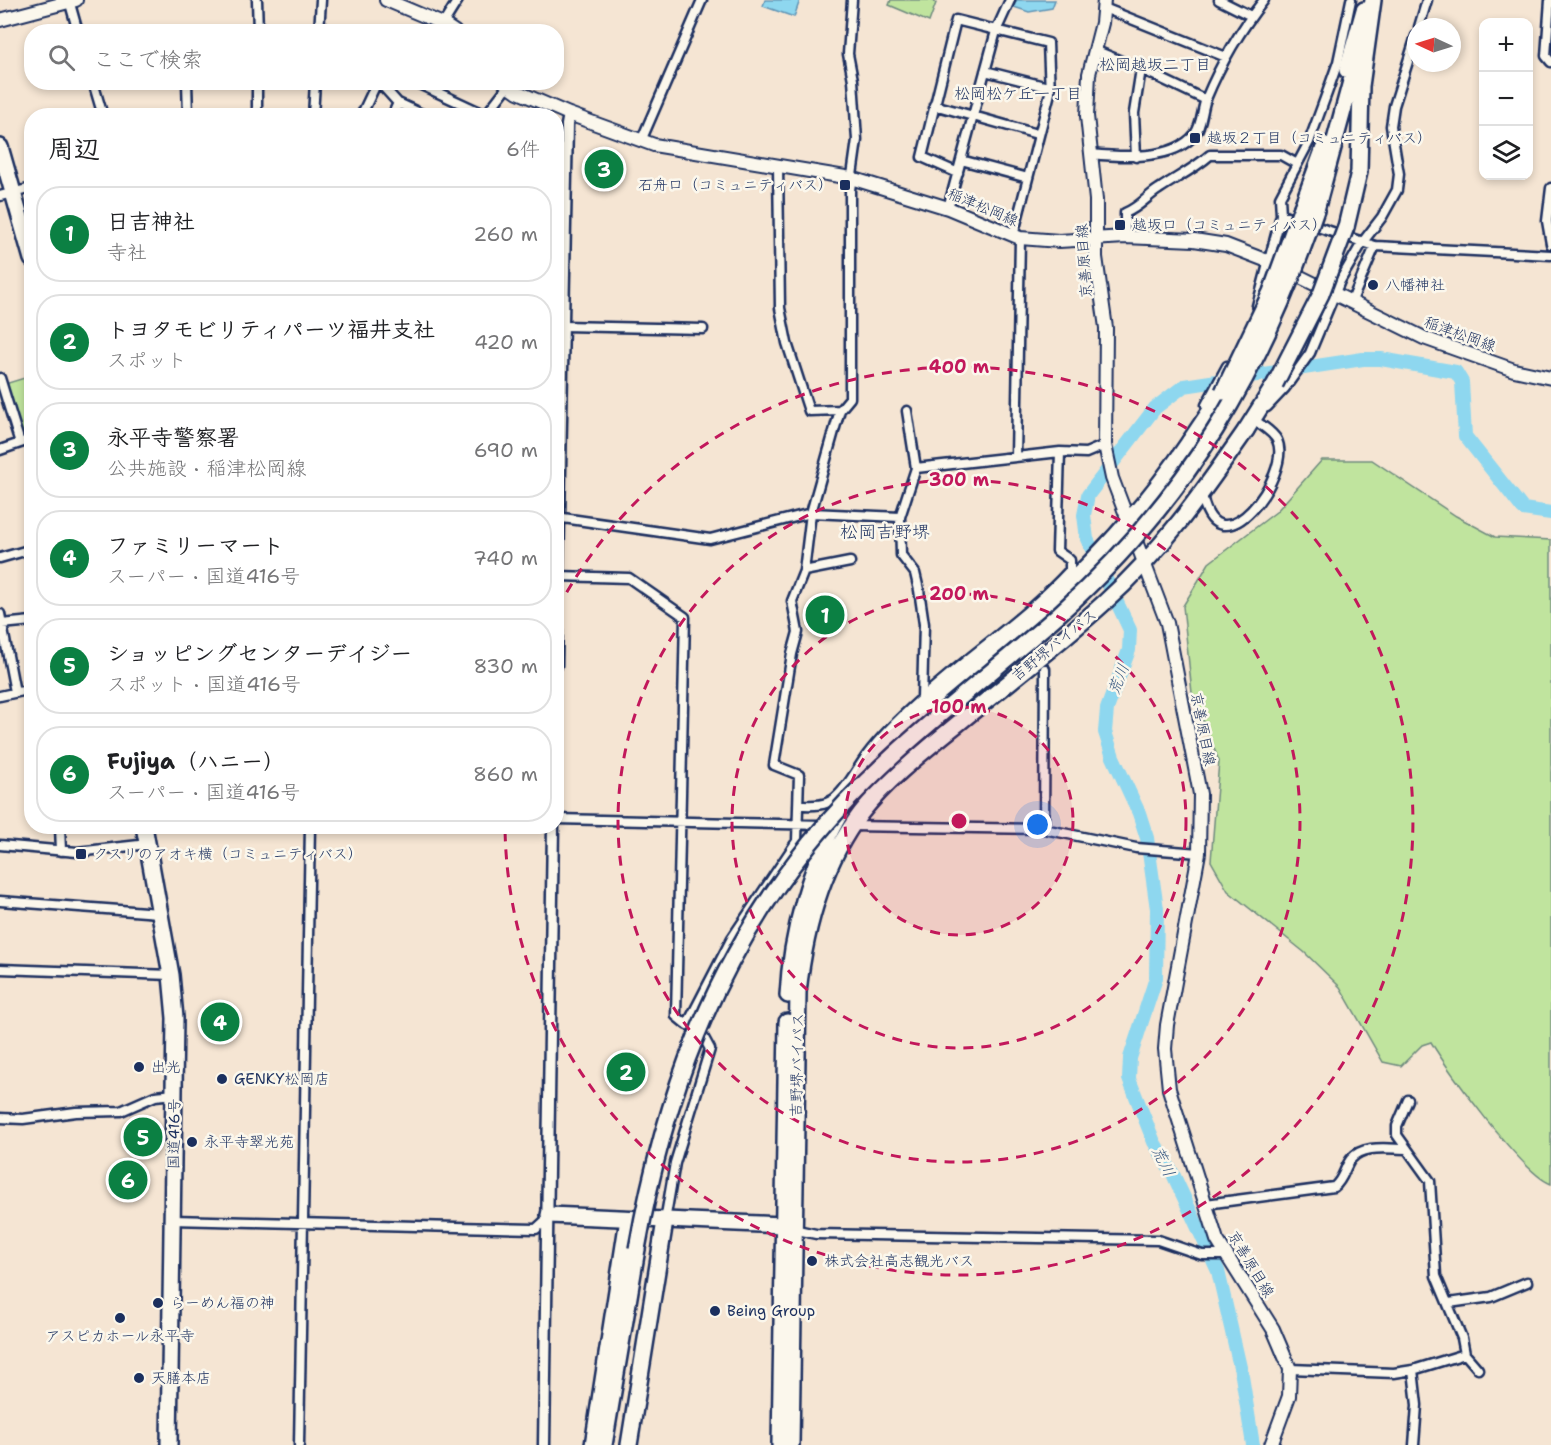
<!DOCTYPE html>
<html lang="ja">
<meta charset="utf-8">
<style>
:root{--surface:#fff;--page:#f2f2f2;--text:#202124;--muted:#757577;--line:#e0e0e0;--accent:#0b8043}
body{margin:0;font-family:"Shantell Sans","Klee One",sans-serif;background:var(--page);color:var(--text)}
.controls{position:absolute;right:18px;top:18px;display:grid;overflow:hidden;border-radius:12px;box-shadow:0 3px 9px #0003}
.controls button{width:54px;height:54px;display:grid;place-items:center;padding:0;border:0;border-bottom:2px solid var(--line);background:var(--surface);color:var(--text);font:30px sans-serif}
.compass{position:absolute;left:1407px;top:18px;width:54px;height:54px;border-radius:50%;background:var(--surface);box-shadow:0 3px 9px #0003;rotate:274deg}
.you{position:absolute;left:1038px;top:825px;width:21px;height:21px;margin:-15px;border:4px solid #fff;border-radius:50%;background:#1a73e8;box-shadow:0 0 0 9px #1a73e833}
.badge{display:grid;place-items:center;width:39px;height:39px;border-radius:50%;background:var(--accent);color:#fff;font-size:20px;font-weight:700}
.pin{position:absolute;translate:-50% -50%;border:3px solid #fff;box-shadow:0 2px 6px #0006}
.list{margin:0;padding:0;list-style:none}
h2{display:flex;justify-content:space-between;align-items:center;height:78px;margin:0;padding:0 24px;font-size:26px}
h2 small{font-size:20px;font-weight:400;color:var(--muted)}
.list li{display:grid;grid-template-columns:39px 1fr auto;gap:18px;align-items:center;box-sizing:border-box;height:96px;margin:0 12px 12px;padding:0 12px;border:2px solid var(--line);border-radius:24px}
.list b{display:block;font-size:22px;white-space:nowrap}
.list p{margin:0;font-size:20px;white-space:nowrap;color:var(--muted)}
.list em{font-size:20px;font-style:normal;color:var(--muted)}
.icon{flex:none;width:33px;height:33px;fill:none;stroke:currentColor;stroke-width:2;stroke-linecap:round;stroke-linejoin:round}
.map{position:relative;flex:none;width:1551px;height:1445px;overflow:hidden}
.search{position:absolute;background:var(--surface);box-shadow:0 3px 9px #0003;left:24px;top:24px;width:540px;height:66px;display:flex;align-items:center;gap:15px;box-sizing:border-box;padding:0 21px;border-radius:24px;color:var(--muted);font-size:22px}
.panel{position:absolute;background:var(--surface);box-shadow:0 3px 9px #0003;left:24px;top:108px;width:540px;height:726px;border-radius:24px}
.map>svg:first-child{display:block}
.green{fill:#c0e49e;stroke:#6e8a7e;stroke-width:1.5}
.water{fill:#8ed7ef;stroke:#6094b5;stroke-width:1.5}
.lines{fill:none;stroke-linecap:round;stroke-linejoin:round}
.river{stroke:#8ed7ef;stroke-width:14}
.minor-casing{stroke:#1b2f5e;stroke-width:13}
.tertiary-casing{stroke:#1b2f5e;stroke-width:15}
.secondary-casing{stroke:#1b2f5e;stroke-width:16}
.trunk-casing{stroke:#1b2f5e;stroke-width:20}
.motorway-casing{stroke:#1b2f5e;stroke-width:20}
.minor{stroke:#fbf7ec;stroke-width:8}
.tertiary{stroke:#fbf7ec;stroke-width:10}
.secondary{stroke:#fbf7ec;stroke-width:12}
.trunk{stroke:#fbf7ec;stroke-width:15}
.motorway{stroke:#fbf7ec;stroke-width:15}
.motorway-bridge-casing{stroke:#1b2f5e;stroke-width:20;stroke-linecap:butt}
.motorway-bridge{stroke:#fbf7ec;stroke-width:15}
.ring{fill:none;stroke:#c2185b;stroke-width:3;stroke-dasharray:10 8}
.poi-dot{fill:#1b2f5e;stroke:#fbf7ec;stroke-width:2}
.labels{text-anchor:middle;stroke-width:5;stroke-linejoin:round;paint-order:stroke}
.poi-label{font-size:15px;fill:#1b2f5e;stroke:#fbf7ec;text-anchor:start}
.street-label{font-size:15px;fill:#1b2f5e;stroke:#fbf7ec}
.neighbourhood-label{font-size:16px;fill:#1b2f5e;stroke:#fbf7ec}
.water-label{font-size:16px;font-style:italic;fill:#385982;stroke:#fbf7ec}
.quarter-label{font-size:18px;fill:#1b2f5e;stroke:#fbf7ec}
.centre{fill:#c2185b;stroke:#fbf7ec;stroke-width:3}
.ring-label{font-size:18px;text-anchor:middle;font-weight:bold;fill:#c2185b;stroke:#fbf7ec;stroke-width:5;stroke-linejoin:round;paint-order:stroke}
</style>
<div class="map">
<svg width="1551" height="1445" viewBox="0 0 1551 1445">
<rect width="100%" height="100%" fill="#f5e5d3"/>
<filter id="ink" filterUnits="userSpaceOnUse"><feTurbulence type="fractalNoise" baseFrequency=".0167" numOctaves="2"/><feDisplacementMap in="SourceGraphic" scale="12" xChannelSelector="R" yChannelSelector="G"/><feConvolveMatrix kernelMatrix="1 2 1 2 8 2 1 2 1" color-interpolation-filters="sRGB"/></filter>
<g filter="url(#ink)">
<!-- green -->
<path class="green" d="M891 0H931L936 3 929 22 889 5Z
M31 376V436L24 438 21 436 6 387 8 383Z
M1322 460H1372L1456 516 1495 537 1551 540V1184C1523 1174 1448 1071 1431 1042L1422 1045 1401 1066 1383 1062 1340 987 1304 952 1228 891 1211 861 1219 761 1192 693 1183 606 1209 563 1276 512Z"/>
<!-- water -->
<path class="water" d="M765 0H800L794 17 763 6Z
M1016 0H1055L1052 8 1029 12 1014 7Z"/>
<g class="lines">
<!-- river -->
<path class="river" d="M1253 1445 1242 1376 1218 1271 1173 1174 1154 1142 1129 1079 1130 1058 1156 978 1157 909 1147 838 1139 813 1113 757 1105 732 1107 709 1129 650 1130 630 1087 539 1084 515 1088 495 1155 408 1184 386 1363 359H1381L1456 372 1462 382 1465 436 1523 509 1551 513"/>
<!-- minor casing -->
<g class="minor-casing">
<path id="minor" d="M69 0 78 32
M257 0 258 32
M1219 0 1251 16
M1550 0 1546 56 1551 62
M1104 8 1226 57
M1419 27 1427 0
M319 32 321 0
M434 32 443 24 458 0
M1094 50 1141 69 1206 100
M985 71 1048 87
M93 82 103 116
M187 82 188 116
M379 82 398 103 426 116
M415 82 486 115
M934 105 1037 134
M257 116V82
M313 116 315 82
M361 116 377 82
M392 116 398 103
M485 116 508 86
M641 141 702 0
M1091 154C1121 157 1174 161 1195 134 1202 125 1202 109 1206 99 1221 63 1240 30 1264 0
M1136 157 1134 113 1141 69
M961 160 1028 178
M778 166 780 308 787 343 809 411 840 410
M958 173 922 157 956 20 1048 43 1050 93 1013 236
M1551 188 1547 221 1551 244
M0 196 32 188
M948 208 996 31 1010 0
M1281 215 1375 246 1551 255
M1125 237V213C1140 207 1146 197 1159 189 1177 177 1194 169 1210 155H1281L1297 164
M1351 303 1375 246
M1257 306 1281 215 1280 197 1309 142 1327 93 1338 62 1351 0
M563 326 703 329
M0 378 20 443
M1206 405 1227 366
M1267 407 1285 388 1310 353 1340 281 1362 243 1382 217 1397 190 1399 174 1391 126 1394 106 1416 36
M907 411 916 468 900 517 901 555 915 573 919 590 924 624 922 698
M0 450 32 439
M1016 457 1020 238
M916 468 1060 452 1086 453 1105 445
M1202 495C1218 575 1293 474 1277 440 1273 432 1262 426 1256 421
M556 517 710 539 811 513 900 517
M0 558 32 549
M804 571 850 562
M558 576 629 578 685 617 676 1016 687 1025 732 938 797 841 799 775 774 765 792 654 798 632 792 601 804 571 811 513 840 410 850 398V190L857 140 853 80 848 54 852 0
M0 614 15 692
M2 624 32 621
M0 696 32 689
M798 805C810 805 823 807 834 799 848 788 856 770 867 755 882 735 902 716 921 699 970 654 1025 619 1070 570V560L1057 551 1060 452
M556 819 826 825
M60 826 61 851
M850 826 1044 829 1136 848 1199 853
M1044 829 1045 669
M0 845 77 852 148 844
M0 901 159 913
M0 969 171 975
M1408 1100 1397 1126V1135L1430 1181 1436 1276 1462 1338 1465 1354 1478 1369
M0 1118 23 1119 76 1112 121 1111 155 1096 175 1094
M1206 1204 1334 1187C1344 1179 1344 1168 1351 1159 1363 1144 1389 1149 1406 1149
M172 1220 536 1229 548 1218
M665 1221 675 1163 710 1049 704 1038
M793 1229 816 1234 1158 1240 1202 1255H1225
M1449 1303 1491 1297 1527 1282
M1290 1369 1394 1373 1413 1370 1465 1354
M1413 1370 1417 1405 1414 1445
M299 1445 310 826"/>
</g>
<!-- tertiary casing -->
<g class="tertiary-casing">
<path id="tertiary" d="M556 666 567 125 569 114
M544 1445 553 826"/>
</g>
<!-- secondary casing -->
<g class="secondary-casing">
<path id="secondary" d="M386 0 443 24 455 32
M1104 0 1102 23 1089 74 1087 116 1096 200V257L1106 328 1105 445 1112 478 1167 623 1200 794 1199 853 1167 1025 1165 1049 1169 1089 1217 1240 1273 1329 1290 1369 1289 1396 1271 1445
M0 20 76 0
M504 82 518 92 569 114 654 145 851 178 948 208 1020 238 1059 241 1125 237 1194 240 1226 245 1270 262 1424 338 1514 370 1551 378"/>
</g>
<!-- trunk casing -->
<g class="trunk-casing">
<path id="trunk" d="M0 147 32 259
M861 782C906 715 972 670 1032 618 1092 565 1146 507 1190 441
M144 826 171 975 175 1018 169 1445
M788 995C791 935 810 864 841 812
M549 1215 782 1225 791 1228
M780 1445 787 1022
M791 1445 798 992C805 929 822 864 861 813 886 781 919 755 950 730 1002 687 1056 647 1105 602 1161 552 1203 492 1246 430"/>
</g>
<!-- motorway casing -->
<g class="motorway-casing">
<path id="motorway" d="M1347 70 1364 10
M1302 207 1325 145
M1316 210 1356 63
M1346 227 1359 172 1361 86 1373 0
M1246 430 1275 384
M1190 441 1223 392
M593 1445 628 1219
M604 1445 637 1249
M629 1445 665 1221"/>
</g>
<!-- minor -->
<use href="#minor" class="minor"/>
<!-- tertiary -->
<use href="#tertiary" class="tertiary"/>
<!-- secondary -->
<use href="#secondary" class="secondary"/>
<!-- trunk -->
<use href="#trunk" class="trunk"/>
<!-- motorway -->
<use href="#motorway" class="motorway"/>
<!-- motorway-bridge casing -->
<g class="motorway-bridge-casing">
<path id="motorway-bridge" d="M1275 384 1321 294 1346 227
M1223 392 1271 292 1302 207
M637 1249C664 1097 712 964 810 843 882 754 974 689 1059 614 1187 499 1262 372 1316 210"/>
</g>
<!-- motorway-bridge -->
<use href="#motorway-bridge" class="motorway-bridge"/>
</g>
</g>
<!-- distance rings -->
<circle cx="959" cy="821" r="114" fill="#c2185b" fill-opacity=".12"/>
<g class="ring">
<circle cx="959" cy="821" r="114"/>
<circle cx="959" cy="821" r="227"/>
<circle cx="959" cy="821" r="341"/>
<path d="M558 608A454 454 0 1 1 505 829"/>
</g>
<!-- markers -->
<g class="poi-dot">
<rect x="1189" y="132" width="12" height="12" rx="3"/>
<rect x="839" y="179" width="12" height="12" rx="3"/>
<rect x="1114" y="219" width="12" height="12" rx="3"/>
<circle cx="1373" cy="285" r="6"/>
<rect x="75" y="848" width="12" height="12" rx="3"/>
<circle cx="139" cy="1067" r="6"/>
<circle cx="222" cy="1079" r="6"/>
<circle cx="192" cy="1142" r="6"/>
<circle cx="812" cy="1261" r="6"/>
<circle cx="158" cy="1303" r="6"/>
<circle cx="715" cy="1311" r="6"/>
<circle cx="120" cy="1318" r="6"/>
<circle cx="139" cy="1378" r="6"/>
</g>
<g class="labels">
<!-- poi labels -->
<g class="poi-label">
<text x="1207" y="143">越坂２丁目（コミュニティバス）</text>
<text x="833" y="190" text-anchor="end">石舟口（コミュニティバス）</text>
<text x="1132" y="230">越坂口（コミュニティバス）</text>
<text x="1385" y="290">八幡神社</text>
<text x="93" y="859">クスリのアオキ横（コミュニティバス）</text>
<text x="151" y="1072">出光</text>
<text x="234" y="1084">GENKY松岡店</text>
<text x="204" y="1147">永平寺翠光苑</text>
<text x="824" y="1266">株式会社高志観光バス</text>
<text x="170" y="1308">らーめん福の神</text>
<text x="727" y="1316">Being Group</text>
<text x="120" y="1341" text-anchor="middle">アスピカホール永平寺</text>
<text x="151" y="1383">天膳本店</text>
</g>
<!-- street labels -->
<g class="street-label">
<text transform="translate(983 207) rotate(23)" y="5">稲津松岡線</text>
<text transform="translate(1084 261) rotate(-94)" y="5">京善原目線</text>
<text transform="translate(1460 334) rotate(20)" y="5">稲津松岡線</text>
<text transform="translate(1054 645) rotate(-39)" y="5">吉野堺バイパス</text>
<text transform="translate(1203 729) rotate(79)" y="5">京善原目線</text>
<text transform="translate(797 1065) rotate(-89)" y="5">吉野堺バイパス</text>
<text transform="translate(174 1134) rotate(-89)" y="5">国道416号</text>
<text transform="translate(1251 1264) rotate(59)" y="5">京善原目線</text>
</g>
<!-- neighbourhood labels -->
<g class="neighbourhood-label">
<text x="1155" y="70">松岡越坂二丁目</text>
<text x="1018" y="99">松岡松ケ丘一丁目</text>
</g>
<!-- water labels -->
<g class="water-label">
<text transform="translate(1118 679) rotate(-69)" y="6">荒川</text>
<text transform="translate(1164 1161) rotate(64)" y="6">荒川</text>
</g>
<!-- quarter labels -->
<g class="quarter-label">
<text x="885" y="538">松岡吉野堺</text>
</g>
</g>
<circle cx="959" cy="821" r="9" class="centre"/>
<g class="ring-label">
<text x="959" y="373">400 m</text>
<text x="959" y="486">300 m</text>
<text x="959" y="600">200 m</text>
<text x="959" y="713">100 m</text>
</g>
</svg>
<div class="controls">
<button>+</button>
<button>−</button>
<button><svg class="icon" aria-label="layers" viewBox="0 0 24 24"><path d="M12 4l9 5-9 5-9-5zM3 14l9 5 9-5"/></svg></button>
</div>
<svg class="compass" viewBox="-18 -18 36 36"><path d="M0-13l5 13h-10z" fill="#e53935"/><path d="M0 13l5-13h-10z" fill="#757577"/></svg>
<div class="you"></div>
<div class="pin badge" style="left:825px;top:615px">1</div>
<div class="pin badge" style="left:626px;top:1072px">2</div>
<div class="pin badge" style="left:604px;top:169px">3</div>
<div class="pin badge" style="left:220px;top:1022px">4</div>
<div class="pin badge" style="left:143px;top:1137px">5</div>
<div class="pin badge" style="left:128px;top:1180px">6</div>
<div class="search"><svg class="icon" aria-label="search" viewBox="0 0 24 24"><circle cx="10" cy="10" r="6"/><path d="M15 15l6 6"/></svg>ここで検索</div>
<section class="panel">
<h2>周辺<small>6件</small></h2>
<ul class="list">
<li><span class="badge">1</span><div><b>日吉神社</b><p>寺社</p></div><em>260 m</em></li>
<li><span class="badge">2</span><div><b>トヨタモビリティパーツ福井支社</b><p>スポット</p></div><em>420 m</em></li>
<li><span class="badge">3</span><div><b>永平寺警察署</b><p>公共施設 · 稲津松岡線</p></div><em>690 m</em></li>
<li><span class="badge">4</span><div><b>ファミリーマート</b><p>スーパー · 国道416号</p></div><em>740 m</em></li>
<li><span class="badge">5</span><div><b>ショッピングセンターデイジー</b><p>スポット · 国道416号</p></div><em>830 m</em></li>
<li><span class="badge">6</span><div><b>Fujiya（ハニー）</b><p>スーパー · 国道416号</p></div><em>860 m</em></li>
</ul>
</section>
</div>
